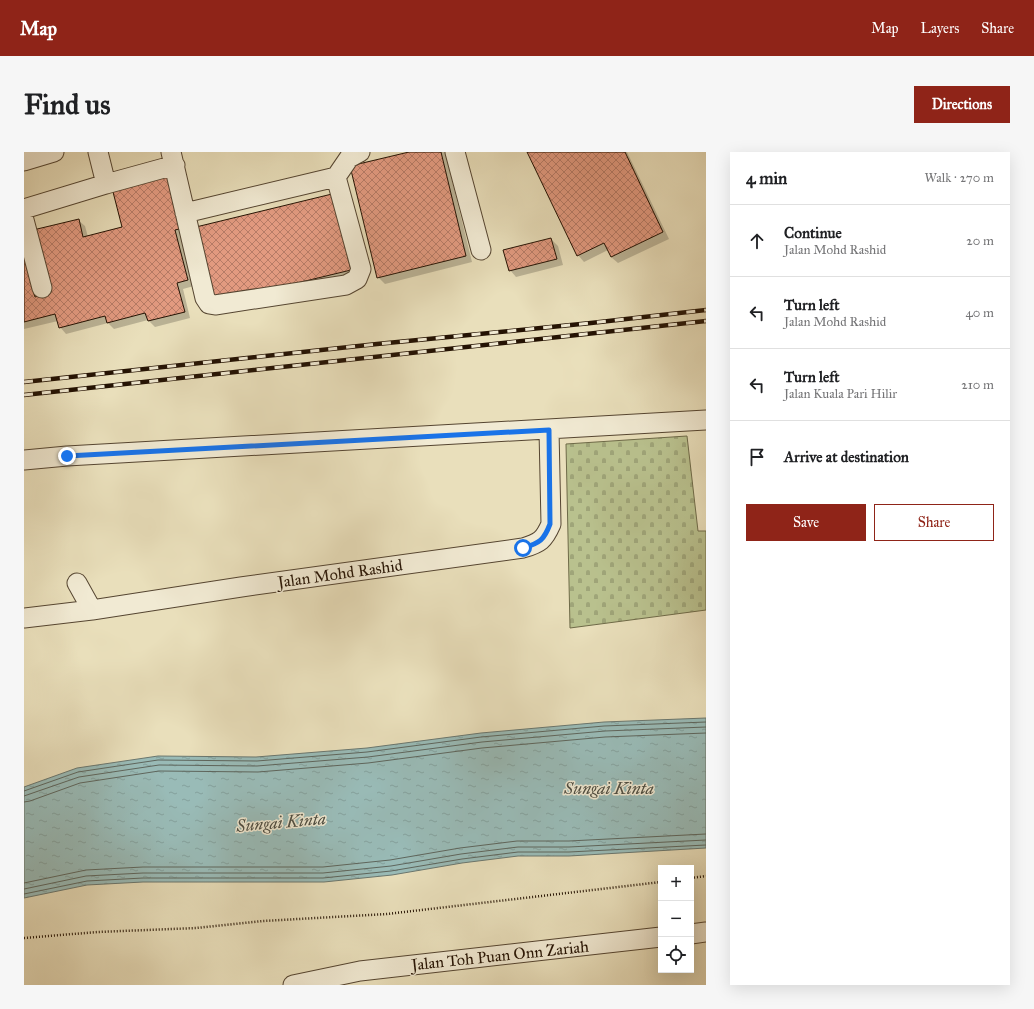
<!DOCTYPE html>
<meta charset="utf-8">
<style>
:root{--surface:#fff;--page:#f6f6f6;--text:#202124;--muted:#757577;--line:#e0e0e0;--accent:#8f2418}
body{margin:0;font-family:"IM FELL Great Primer",serif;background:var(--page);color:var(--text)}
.controls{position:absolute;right:12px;bottom:12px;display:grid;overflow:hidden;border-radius:0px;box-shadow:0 4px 16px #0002}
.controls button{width:36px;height:36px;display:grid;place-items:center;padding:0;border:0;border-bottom:1px solid var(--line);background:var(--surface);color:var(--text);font:20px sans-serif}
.stop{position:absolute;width:12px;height:12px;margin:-9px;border:3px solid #1a73e8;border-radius:50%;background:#fff}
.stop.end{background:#1a73e8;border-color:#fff;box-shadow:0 1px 4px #0008}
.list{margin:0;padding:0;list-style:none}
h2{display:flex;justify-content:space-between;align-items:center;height:52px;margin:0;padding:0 16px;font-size:17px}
h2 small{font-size:13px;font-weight:400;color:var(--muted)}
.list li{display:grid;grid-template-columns:26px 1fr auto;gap:12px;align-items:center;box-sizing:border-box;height:72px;padding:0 16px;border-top:1px solid var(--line)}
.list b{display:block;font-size:15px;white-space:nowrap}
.list p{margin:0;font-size:13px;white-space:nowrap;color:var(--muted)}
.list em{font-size:13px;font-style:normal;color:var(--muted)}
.actions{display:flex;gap:8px;padding:12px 16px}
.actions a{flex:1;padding:9px 0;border:1px solid var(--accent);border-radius:0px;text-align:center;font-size:14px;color:var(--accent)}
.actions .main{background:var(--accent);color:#fff}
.icon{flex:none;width:22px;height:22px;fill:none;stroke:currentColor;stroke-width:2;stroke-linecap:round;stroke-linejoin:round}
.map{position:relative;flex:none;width:682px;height:833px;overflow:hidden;border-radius:0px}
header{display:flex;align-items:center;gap:24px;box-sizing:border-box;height:56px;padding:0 20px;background:var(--accent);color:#fff}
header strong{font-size:19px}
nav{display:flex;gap:22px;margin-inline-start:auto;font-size:14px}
.intro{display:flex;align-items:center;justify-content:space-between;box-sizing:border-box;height:96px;padding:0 24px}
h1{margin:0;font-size:28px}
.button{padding:10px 18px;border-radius:0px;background:var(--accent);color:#fff;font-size:14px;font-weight:700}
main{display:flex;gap:24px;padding:0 24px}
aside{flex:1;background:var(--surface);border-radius:0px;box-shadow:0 4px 16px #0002}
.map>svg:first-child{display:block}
.cemetery{fill:url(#cemetery-stones);stroke:#6e6a48}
.water{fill:url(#water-ripples);stroke:#6a776f}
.shadow{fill:#0003}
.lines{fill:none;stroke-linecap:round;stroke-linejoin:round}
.shore{stroke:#5e665d;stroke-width:1}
.building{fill:url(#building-cross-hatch);stroke:#241203}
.minor-casing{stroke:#554531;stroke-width:21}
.path{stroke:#241203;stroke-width:2.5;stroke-dasharray:1 2;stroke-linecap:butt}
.minor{stroke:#f1ead3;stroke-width:19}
.rail-casing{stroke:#241203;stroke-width:4.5}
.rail{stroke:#f1ead3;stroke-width:3;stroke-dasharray:9;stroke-linecap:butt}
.route{stroke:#1a73e8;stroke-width:5}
.labels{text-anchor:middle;stroke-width:3;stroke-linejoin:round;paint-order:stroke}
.street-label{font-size:16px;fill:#241203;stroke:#f1ead3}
.water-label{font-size:17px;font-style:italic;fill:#4d4d42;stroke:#f1ead3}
</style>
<header>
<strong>Map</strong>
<nav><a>Map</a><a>Layers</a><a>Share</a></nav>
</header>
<div class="intro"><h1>Find us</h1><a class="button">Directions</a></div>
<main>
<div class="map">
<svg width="682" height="833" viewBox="0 0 682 833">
<defs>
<pattern id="cemetery-stones" width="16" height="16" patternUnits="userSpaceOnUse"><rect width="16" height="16" fill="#b9c18e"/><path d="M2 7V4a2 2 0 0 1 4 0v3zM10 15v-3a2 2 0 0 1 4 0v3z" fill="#9fa579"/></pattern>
<pattern id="water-ripples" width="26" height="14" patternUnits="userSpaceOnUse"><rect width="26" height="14" fill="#99bbb7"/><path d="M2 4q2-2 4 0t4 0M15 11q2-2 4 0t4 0" fill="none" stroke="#84a09c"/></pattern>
<pattern id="building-cross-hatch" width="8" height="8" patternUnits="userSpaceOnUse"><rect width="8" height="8" fill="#e29a80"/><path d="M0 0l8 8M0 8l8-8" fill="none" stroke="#b77c67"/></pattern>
</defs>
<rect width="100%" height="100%" fill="#e9dfbb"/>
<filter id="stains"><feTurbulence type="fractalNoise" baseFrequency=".005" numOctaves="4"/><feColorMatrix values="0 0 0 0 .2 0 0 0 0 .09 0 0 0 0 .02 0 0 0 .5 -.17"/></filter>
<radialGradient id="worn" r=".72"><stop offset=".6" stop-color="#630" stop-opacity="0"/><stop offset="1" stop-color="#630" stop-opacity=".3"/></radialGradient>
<!-- cemetery -->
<path class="cemetery" d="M663 284 674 379H682V458L546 476 542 292Z"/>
<!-- water -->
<path class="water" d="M682 566V696L545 704H494L438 711 368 723 300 730H119L63 733 0 746V635L53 616 134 604 232 605 343 596 457 581 580 570Z"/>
<!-- shadow -->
<path class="shadow" d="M390 0H421L448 110 361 132 354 125Z
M504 0H603L645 87 594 111 587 105 584 98 560 110 554 103Z
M89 36 165 82 157 84 170 134 159 137 166 166 131 175 124 168 90 177 84 171 42 182 36 175 34 169 0 177V88L54 68 61 74 64 85 99 76Z
M308 44 333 125 198 157Z
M527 87 534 94 539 113 492 125 486 118Z"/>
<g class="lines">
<!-- shore -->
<path class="shore" d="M0 639 54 620 134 608 233 609 343 600 457 585 580 574 682 570
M0 644 55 625 135 613 233 614 344 605 458 590 581 579 682 575
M0 650 6 649 56 631 135 619 234 620 344 611 458 596 581 585 682 581
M0 731 62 718 119 715H299L366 708 436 696 493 689H545L682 682
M0 737 62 724 119 721H299L367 714 437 702 494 695H545L682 688
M0 742 63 729 119 726H299L367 719 438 707 494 700H545L682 693"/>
</g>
<!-- building -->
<path class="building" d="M385 0H417L442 104 353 126 326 14Z
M503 0H601L639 80 587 105 580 91 553 104Z
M145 21 159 76 151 78 164 128 153 131 161 160 124 169 121 161 83 171 81 164 35 176 31 162 0 170V104L11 145 25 141 9 78 55 67 59 85 98 75 88 36Z
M308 42 327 118 190 151 172 75Z
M527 86 533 107 485 119 479 98Z"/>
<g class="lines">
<!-- minor casing -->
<g class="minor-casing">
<path id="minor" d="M147 0 181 146 185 152 191 153 322 133 333 127 337 117 312 25
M431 0 457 98
M0 9 30 0
M82 32 151 13
M0 57 82 32 74 0
M161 61 312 25 325 6 336 0
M0 68 18 136
M0 308 43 304 682 268
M53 431 68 458
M0 466 68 458 217 435 499 396C516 391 520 388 527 372L525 278
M667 782 682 780
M269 833 336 819 637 785"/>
</g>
<!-- path -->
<path class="path" d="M667 726 682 724
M0 786 74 780 172 776 239 769 363 762 637 730"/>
<!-- minor -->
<use href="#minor" class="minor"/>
<!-- rail casing -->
<g class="rail-casing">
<path id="rail" d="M0 230 353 192 567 171 682 158
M0 243 682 169"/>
</g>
<!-- rail -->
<use href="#rail" class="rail"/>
</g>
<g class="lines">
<!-- route -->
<path class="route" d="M43 304 525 278 526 372C520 388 516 391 499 396"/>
</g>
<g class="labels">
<!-- street labels -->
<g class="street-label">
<text transform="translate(316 421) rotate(-8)" y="6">Jalan Mohd Rashid</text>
<text transform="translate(476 803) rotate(-6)" y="6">Jalan Toh Puan Onn Zariah</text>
</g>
<!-- water labels -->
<g class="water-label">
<text x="585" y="642">Sungai Kinta</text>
<text transform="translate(257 670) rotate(-5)" y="6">Sungai Kinta</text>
</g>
</g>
<rect width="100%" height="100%" filter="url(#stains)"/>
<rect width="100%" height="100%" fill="url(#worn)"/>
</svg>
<div class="controls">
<button>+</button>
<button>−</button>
<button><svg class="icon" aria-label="locate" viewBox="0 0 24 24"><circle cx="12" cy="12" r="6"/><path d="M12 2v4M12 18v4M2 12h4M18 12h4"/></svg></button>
</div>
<div class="stop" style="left:499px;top:396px"></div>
<div class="stop end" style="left:43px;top:304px"></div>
</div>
<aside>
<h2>4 min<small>Walk · 270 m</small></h2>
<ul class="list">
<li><svg class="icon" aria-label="ahead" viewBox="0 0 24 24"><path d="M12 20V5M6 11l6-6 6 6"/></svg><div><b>Continue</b><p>Jalan Mohd Rashid</p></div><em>20 m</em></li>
<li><svg class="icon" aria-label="left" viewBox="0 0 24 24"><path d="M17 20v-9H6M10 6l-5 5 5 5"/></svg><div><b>Turn left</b><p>Jalan Mohd Rashid</p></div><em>40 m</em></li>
<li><svg class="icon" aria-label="left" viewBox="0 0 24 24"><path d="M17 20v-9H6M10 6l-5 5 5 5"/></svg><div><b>Turn left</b><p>Jalan Kuala Pari Hilir</p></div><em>210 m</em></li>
<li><svg class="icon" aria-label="arrive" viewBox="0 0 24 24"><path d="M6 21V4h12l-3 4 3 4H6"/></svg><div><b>Arrive at destination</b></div></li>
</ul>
<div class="actions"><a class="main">Save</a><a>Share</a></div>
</aside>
</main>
